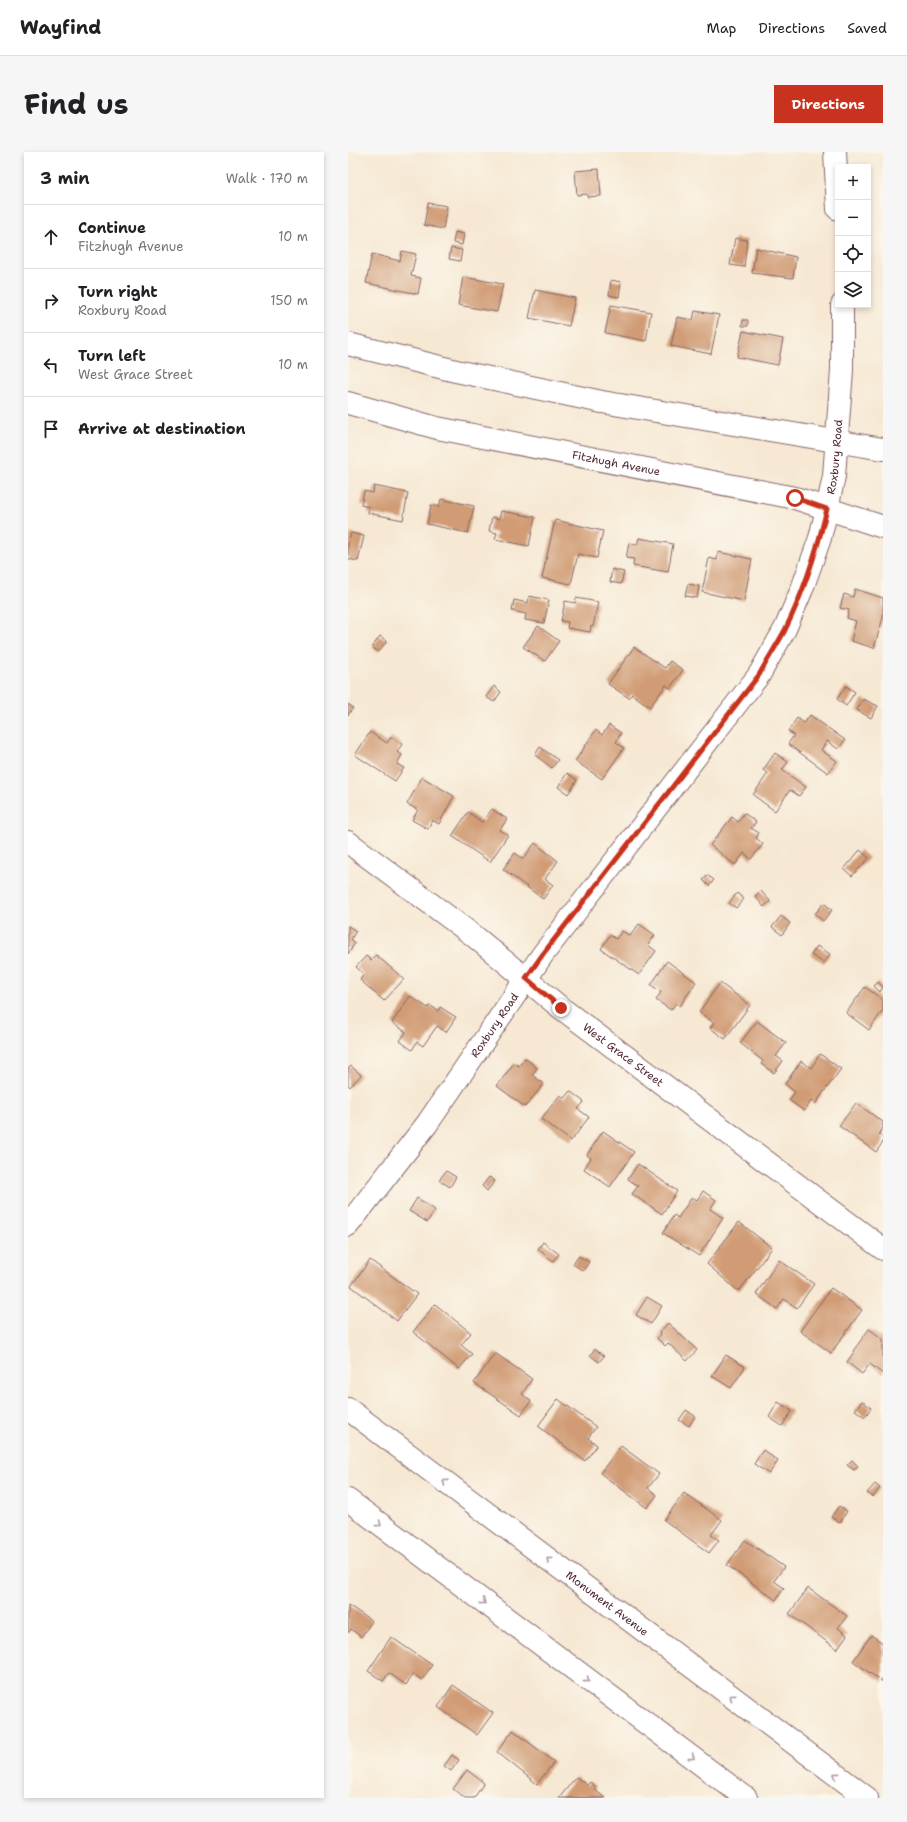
<!DOCTYPE html>
<meta charset="utf-8">
<style>
:root{--surface:#fff;--page:#f6f6f6;--text:#202124;--muted:#757577;--line:#e0e0e0;--accent:#c8321e}
body{margin:0;font-family:"Shantell Sans",sans-serif;background:var(--page);color:var(--text)}
.controls{position:absolute;right:12px;top:12px;display:grid;overflow:hidden;border-radius:0px;box-shadow:0 2px 6px #0003}
.controls button{width:36px;height:36px;display:grid;place-items:center;padding:0;border:0;border-bottom:1px solid var(--line);background:var(--surface);color:var(--text);font:20px sans-serif}
.stop{position:absolute;width:12px;height:12px;margin:-9px;border:3px solid #c8321e;border-radius:50%;background:#fff}
.stop.end{background:#c8321e;border-color:#fff;box-shadow:0 1px 4px #0008}
.list{margin:0;padding:0;list-style:none}
h2{display:flex;justify-content:space-between;align-items:center;height:52px;margin:0;padding:0 16px;font-size:17px}
h2 small{font-size:13px;font-weight:400;color:var(--muted)}
.list li{display:grid;grid-template-columns:26px 1fr auto;gap:12px;align-items:center;box-sizing:border-box;height:64px;padding:0 16px;border-top:1px solid var(--line)}
.list b{display:block;font-size:15px;white-space:nowrap}
.list p{margin:0;font-size:13px;white-space:nowrap;color:var(--muted)}
.list em{font-size:13px;font-style:normal;color:var(--muted)}
.icon{flex:none;width:22px;height:22px;fill:none;stroke:currentColor;stroke-width:2;stroke-linecap:round;stroke-linejoin:round}
.map{position:relative;flex:none;width:535px;height:1646px;overflow:hidden;border-radius:0px}
header{display:flex;align-items:center;gap:24px;box-sizing:border-box;height:56px;padding:0 20px;background:var(--surface);border-bottom:1px solid var(--line)}
header strong{font-size:19px}
nav{display:flex;gap:22px;margin-inline-start:auto;font-size:14px}
.intro{display:flex;align-items:center;justify-content:space-between;box-sizing:border-box;height:96px;padding:0 24px}
h1{margin:0;font-size:28px}
.button{padding:10px 18px;border-radius:0px;background:var(--accent);color:#fff;font-size:14px;font-weight:700}
main{display:flex;gap:24px;padding:0 24px}
aside{flex:1;background:var(--surface);border-radius:0px;box-shadow:0 2px 6px #0003}
.map>svg:first-child{display:block}
.building{fill:#d09b74}
.lines{fill:none;stroke-linecap:round;stroke-linejoin:round}
.minor-casing{stroke:#866566;stroke-width:24}
.tertiary-casing{stroke:#866566;stroke-width:24}
.minor{stroke:#fff;stroke-width:22}
.tertiary{stroke:#fff;stroke-width:22}
.oneway{stroke:#ae9aa0}
.route{stroke:#c8321e;stroke-width:5}
.labels{text-anchor:middle;stroke-width:3;stroke-linejoin:round;paint-order:stroke}
.street-label{font-size:11px;fill:#4a1f2b;stroke:#fbf7ec}
</style>
<header>
<strong>Wayfind</strong>
<nav><a>Map</a><a>Directions</a><a>Saved</a></nav>
</header>
<div class="intro"><h1>Find us</h1><a class="button">Directions</a></div>
<main>
<aside>
<h2>3 min<small>Walk · 170 m</small></h2>
<ul class="list">
<li><svg class="icon" aria-label="ahead" viewBox="0 0 24 24"><path d="M12 20V5M6 11l6-6 6 6"/></svg><div><b>Continue</b><p>Fitzhugh Avenue</p></div><em>10 m</em></li>
<li><svg class="icon" aria-label="right" viewBox="0 0 24 24"><path d="M7 20v-9h11M14 6l5 5-5 5"/></svg><div><b>Turn right</b><p>Roxbury Road</p></div><em>150 m</em></li>
<li><svg class="icon" aria-label="left" viewBox="0 0 24 24"><path d="M17 20v-9H6M10 6l-5 5 5 5"/></svg><div><b>Turn left</b><p>West Grace Street</p></div><em>10 m</em></li>
<li><svg class="icon" aria-label="arrive" viewBox="0 0 24 24"><path d="M6 21V4h12l-3 4 3 4H6"/></svg><div><b>Arrive at destination</b></div></li>
</ul>
</aside>
<div class="map">
<svg width="535" height="1646" viewBox="0 0 535 1646">
<rect width="100%" height="100%" fill="#fbf7ec"/>
<filter id="ink" filterUnits="userSpaceOnUse"><feTurbulence type="fractalNoise" baseFrequency=".025" numOctaves="2"/><feDisplacementMap in="SourceGraphic" scale="8" xChannelSelector="R" yChannelSelector="G"/><feConvolveMatrix kernelMatrix="1 2 1 2 8 2 1 2 1" color-interpolation-filters="sRGB"/></filter>
<filter id="wash" filterUnits="userSpaceOnUse"><feTurbulence type="fractalNoise" baseFrequency=".012" numOctaves="4" result="noise"/><feDisplacementMap in="SourceGraphic" scale="16" xChannelSelector="R" yChannelSelector="G"/><feGaussianBlur stdDeviation="0.9" result="paint"/><feColorMatrix in="noise" values="0 0 0 0 0 0 0 0 0 0 0 0 0 0 0 0 0 1.4 0 .05"/><feComposite in="paint" operator="in"/></filter>
<g filter="url(#wash)">
<rect width="100%" height="100%" fill="#f6e8d3"/>
<g id="blocks">
<!-- building -->
<path class="building" d="M251 17 253 44 239 45V42L229 43 227 19Z
M80 51 99 54 95 77 76 73Z
M107 80 116 82 114 93 105 91Z
M387 86 399 88 396 115 382 113Z
M103 96 114 98 112 109 101 107Z
M408 96 448 105 445 126 404 121Z
M54 99 68 102 63 124 73 126 70 142 18 131 24 102 52 109Z
M115 125 155 132 149 160 110 153Z
M263 128 273 130 271 145 261 143Z
M187 138 227 146 221 174 181 166Z
M263 153 303 160 298 189 257 181Z
M347 159 371 163 363 202 323 194 329 165 345 168Z
M395 168H400V174H394Z
M395 179 435 187 430 213 389 205Z
M26 334 60 341 55 368 20 361 21 355 13 353 16 339 25 341Z
M93 347 126 354 120 381 79 372 83 353 91 355Z
M153 359 187 365 181 394 147 387 149 381 141 379 144 365 151 367Z
M207 368 255 379 249 406 230 402 223 432 194 426Z
M3 381 16 384 10 409 0 407V392Z
M291 386 325 392 320 420 285 414 286 407 278 406 281 391 289 393Z
M370 400 404 407 396 449 354 440 361 406 369 408Z
M264 417 276 420 273 432 262 430Z
M340 432 351 434 349 446 337 444Z
M507 437 535 446V466L526 496 503 489 508 469 499 466 501 458 492 456 496 442 505 445Z
M181 444 201 448 196 471 177 468 178 462 164 459 166 448 180 451Z
M228 446 250 450 245 475 243 474 242 480 219 476 220 470 213 469 217 449 227 451Z
M190 474 211 489 197 509 175 495Z
M32 484 39 489 30 500 24 495Z
M286 495 317 516 322 509 335 518 322 536 318 533 302 555 284 542 281 546 260 532Z
M146 534 153 540 146 550 138 545Z
M498 534 507 540 498 554 489 547Z
M515 547 530 554 523 566 509 558Z
M0 552 5 556 0 563Z
M462 563 497 588 490 597 479 589 473 598 489 609 480 621 440 592 446 583 440 579 449 566 456 571Z
M261 573 273 581 268 590 276 596 254 627 227 609 248 578 254 583Z
M22 580 39 591 43 585 54 592 49 600 54 603 49 612 56 616 47 629 7 603Z
M192 595 210 608 204 616 187 603Z
M427 601 440 610 434 618 458 635 451 644 442 638 427 659 405 643 420 621 415 618Z
M219 621 229 628 220 642 210 635Z
M74 625 106 644 91 672 84 668 80 677 64 668 70 658 59 652Z
M144 657 159 667 152 678 160 683 142 710 104 684 120 660 134 670Z
M396 661 408 670 403 676 411 681 408 686 415 692 403 707 396 701 387 713 362 693 384 665 390 670Z
M187 691 210 709 197 727 205 733 195 747 155 717 167 701 175 707Z
M512 698 521 706 504 724 496 717Z
M359 723 366 728 361 734 355 728Z
M413 739 422 749 416 755 407 744Z
M389 741 396 747 388 756 381 751Z
M476 751 484 758 475 769 467 762Z
M433 764 442 771 434 783 424 775Z
M291 772 307 783 300 793 308 799 291 823 253 797 262 783 268 787 274 779 282 784Z
M0 774 8 779 3 787 7 791 0 802Z
M469 794 482 802 476 811 463 803Z
M28 803 56 827 36 849 12 828 16 822 8 815 18 804 23 808Z
M319 809 348 830 332 854 328 851 323 858 308 848 313 840 303 833Z
M530 830 535 835 532 840 526 834Z
M372 831 402 853 377 887 362 876 366 871 351 860Z
M517 835 535 848V858L521 878 498 861Z
M62 844 80 856 82 853 90 859 92 855 108 865 98 880 89 874 75 894 69 890 64 898 52 889 58 880 44 871Z
M409 869 438 891 428 904 435 909 426 921 413 912 415 909 392 891Z
M472 902 493 917 467 952 463 949 456 959 441 948 447 940 437 932 453 909 463 916Z
M177 906 189 916 184 923 196 932 177 955 149 934 166 911 171 914Z
M3 914 13 923 2 935 0 933V917Z
M222 939 236 950 230 957 241 965 223 989 193 967 212 943 216 946Z
M508 951 535 970V976L531 982 535 985V990L528 1000 491 974Z
M255 979 286 1000 262 1035 236 1017 243 1006 239 1003Z
M290 1012 329 1039 314 1062 284 1042 290 1034 280 1027Z
M98 1019 108 1025 102 1035 91 1028Z
M141 1025 147 1029 139 1039 134 1034Z
M355 1039 368 1048 362 1057 375 1066 351 1104 315 1081 326 1063 330 1066 344 1045 349 1048Z
M69 1046 87 1058 79 1070 61 1059Z
M391 1070 424 1096 392 1138H389L359 1112Z
M195 1090 211 1102 205 1109 190 1097Z
M231 1104 241 1110 235 1119 225 1112Z
M22 1108 69 1142 49 1169 3 1134Z
M431 1108 466 1132 449 1156 436 1147 429 1157 408 1142Z
M483 1136 514 1158 483 1201 452 1179Z
M299 1145 314 1154 303 1172 288 1163Z
M87 1152 123 1181 113 1193 124 1202 111 1217 65 1180Z
M320 1171 349 1198 339 1209 320 1191 317 1194 309 1186 312 1182 311 1181Z
M521 1177 535 1187V1222L522 1212 514 1222 499 1210 506 1200 505 1199Z
M247 1197 256 1204 251 1210 242 1203Z
M147 1201 184 1227 174 1242 183 1249 173 1263 126 1231Z
M378 1203 397 1215 383 1236 364 1224Z
M210 1247 248 1275 240 1286 249 1293 237 1309 190 1274Z
M514 1249 523 1256 517 1265 507 1258Z
M430 1250 444 1259 434 1274 421 1265Z
M338 1258 347 1264 341 1274 331 1268Z
M273 1294 311 1322 300 1336 309 1343 299 1356 252 1321Z
M415 1298 430 1309 421 1322 406 1312Z
M504 1308 510 1314 506 1318 499 1313Z
M527 1332 532 1336 525 1345 519 1341Z
M336 1341 374 1368 363 1383 371 1388 361 1401 316 1368Z
M491 1354 499 1359 492 1371 483 1365Z
M397 1388 436 1415 426 1429 436 1436 428 1448 379 1413Z
M460 1436 499 1464 490 1476 499 1483 489 1497 441 1462Z
M0 1453 24 1469 13 1485 3 1477 0 1481Z
M523 1483 535 1491V1530L505 1509Z
M43 1485 84 1513 74 1528 65 1522 58 1533 41 1521 35 1529 20 1519Z
M105 1533 145 1561 129 1583 90 1555Z
M165 1578 206 1610 189 1632 149 1600Z
M104 1603 111 1608 103 1619 96 1614Z
M119 1618 136 1631 126 1646H117L105 1637Z
M228 1625 239 1633 242 1630 248 1635 246 1637 257 1646H211Z"/>
</g>
</g>
<g filter="url(#ink)">
<use href="#blocks" fill-opacity="0" stroke="#866566" stroke-width="1"/>
<g class="lines">
<!-- minor casing -->
<g class="minor-casing">
<g id="minor">
<path d="M487 0 490 57"/>
<path d="M0 192 108 219 254 250 535 297"/>
<path id="s1" d="M0 251 89 276 447 346 535 375"/>
<path id="s2" d="M0 690 126 784 213 856 535 1097"/>
<path id="s3" d="M0 1073 79 972 195 802 411 523 437 477 454 437 472 386 479 357 486 324 494 218V153"/>
</g>
</g>
<!-- tertiary casing -->
<g class="tertiary-casing">
<g id="tertiary">
<path id="s4" d="M0 1257 519 1646"/>
<path d="M0 1348 398 1646"/>
</g>
</g>
<!-- minor -->
<use href="#minor" class="minor"/>
<!-- tertiary -->
<use href="#tertiary" class="tertiary"/>
</g>
<!-- one-way arrows -->
<defs><path id="oneway-chevron" d="M-2-3.5L2.5 0L-2 3.5" fill="none" stroke-width="1.6" stroke-linecap="round" stroke-linejoin="round"/></defs>
<g class="oneway">
<use href="#oneway-chevron" transform="translate(97 1330) rotate(-143)"/>
<use href="#oneway-chevron" transform="translate(31 1372) rotate(37)"/>
<use href="#oneway-chevron" transform="translate(201 1408) rotate(-143)"/>
<use href="#oneway-chevron" transform="translate(135 1450) rotate(37)"/>
<use href="#oneway-chevron" transform="translate(239 1528) rotate(37)"/>
<use href="#oneway-chevron" transform="translate(384 1545) rotate(-143)"/>
<use href="#oneway-chevron" transform="translate(344 1605) rotate(37)"/>
<use href="#oneway-chevron" transform="translate(488 1623) rotate(-143)"/>
</g>
</g>
<g class="lines" filter="url(#ink)">
<!-- route -->
<path class="route" d="M213 856 178 826 195 802 411 523C419 508 429 493 437 478 456 440 469 398 479 357L447 346"/>
</g>
<g class="labels">
<!-- street labels -->
<g class="street-label">
<text dy="4" stroke="none"><textPath href="#s3" startOffset="920">Roxbury Road</textPath></text>
<text dy="4" stroke="none"><textPath href="#s1" startOffset="275">Fitzhugh Avenue</textPath></text>
<text dy="4" stroke="none"><textPath href="#s3" startOffset="248">Roxbury Road</textPath></text>
<text dy="4" stroke="none"><textPath href="#s2" startOffset="348">West Grace Street</textPath></text>
<text dy="4" stroke="none"><textPath href="#s4" startOffset="324">Monument Avenue</textPath></text>
</g>
</g>
</svg>
<div class="controls">
<button>+</button>
<button>−</button>
<button><svg class="icon" aria-label="locate" viewBox="0 0 24 24"><circle cx="12" cy="12" r="6"/><path d="M12 2v4M12 18v4M2 12h4M18 12h4"/></svg></button>
<button><svg class="icon" aria-label="layers" viewBox="0 0 24 24"><path d="M12 4l9 5-9 5-9-5zM3 14l9 5 9-5"/></svg></button>
</div>
<div class="stop" style="left:447px;top:346px"></div>
<div class="stop end" style="left:213px;top:856px"></div>
</div>
</main>
